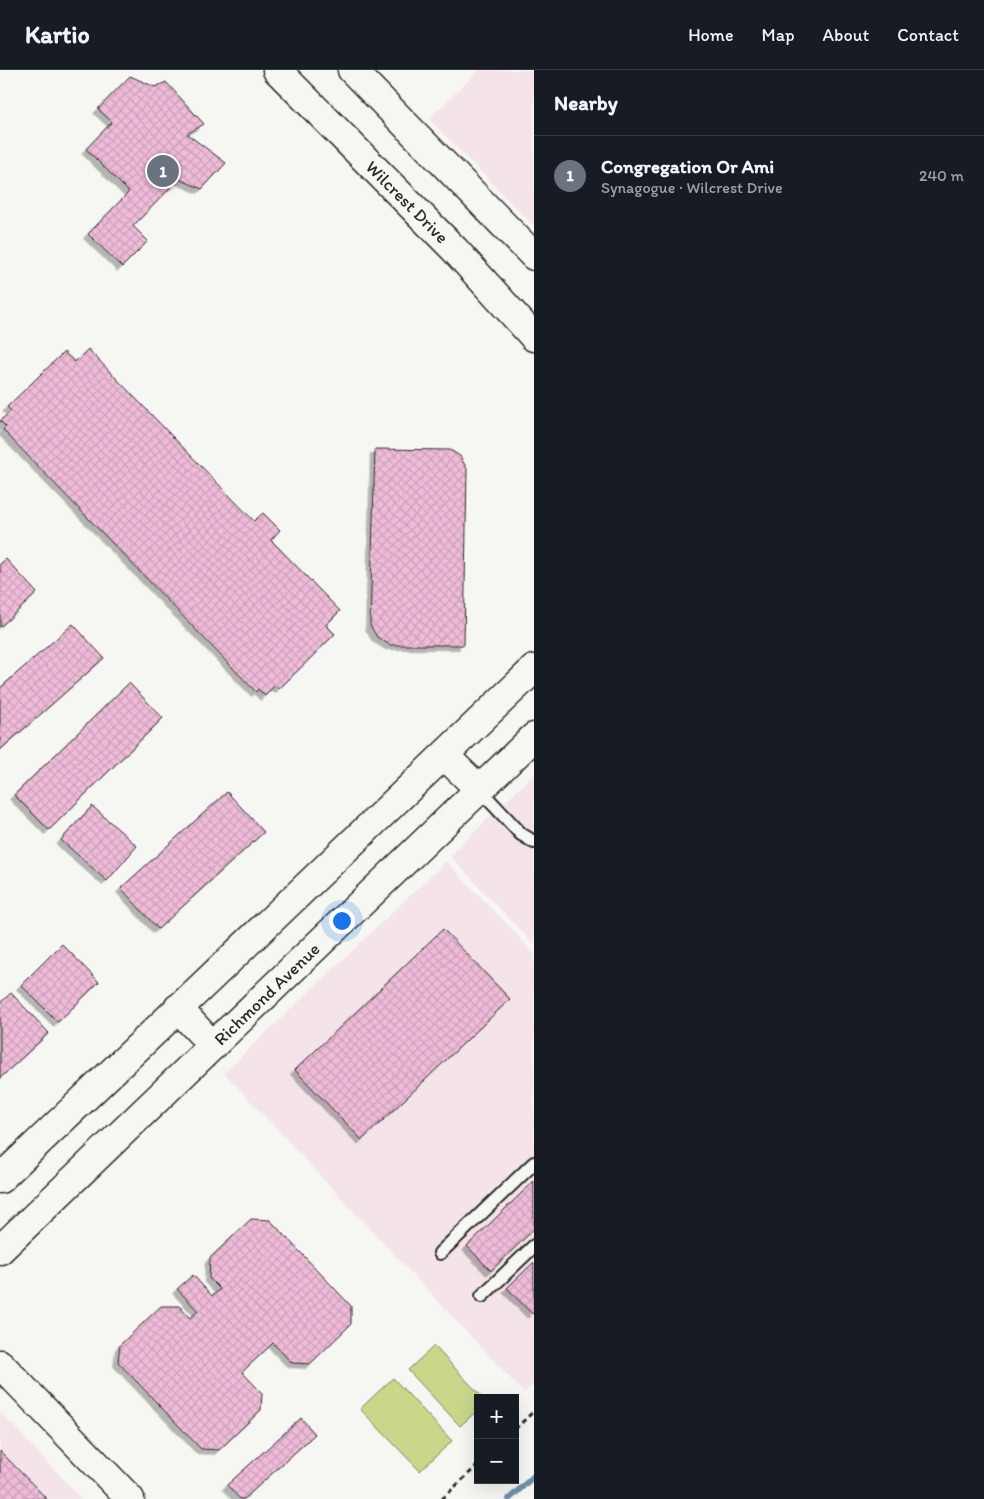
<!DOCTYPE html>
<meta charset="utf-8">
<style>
:root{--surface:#171b24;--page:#242831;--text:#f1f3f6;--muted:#9ea1a6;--line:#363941;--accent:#8c9099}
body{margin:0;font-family:Itim,sans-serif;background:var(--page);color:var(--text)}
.controls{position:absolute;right:15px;bottom:15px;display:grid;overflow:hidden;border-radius:0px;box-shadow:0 5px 20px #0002}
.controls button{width:45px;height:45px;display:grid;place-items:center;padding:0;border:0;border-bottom:1px solid var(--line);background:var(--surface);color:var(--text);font:25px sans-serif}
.you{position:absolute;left:341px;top:850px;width:18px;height:18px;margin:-12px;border:4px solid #fff;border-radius:50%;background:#1a73e8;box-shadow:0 0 0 8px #1a73e833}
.badge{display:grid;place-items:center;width:32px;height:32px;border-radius:50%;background:var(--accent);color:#fff;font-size:16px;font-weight:700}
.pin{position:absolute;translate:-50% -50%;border:2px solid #fff;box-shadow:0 1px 5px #0006}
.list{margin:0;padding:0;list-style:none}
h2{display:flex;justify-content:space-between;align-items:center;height:65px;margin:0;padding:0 20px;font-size:21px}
h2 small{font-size:16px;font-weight:400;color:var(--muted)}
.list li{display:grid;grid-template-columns:32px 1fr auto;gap:15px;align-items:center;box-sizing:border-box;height:80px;padding:0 20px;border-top:1px solid var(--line)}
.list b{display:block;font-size:19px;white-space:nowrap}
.list p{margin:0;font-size:16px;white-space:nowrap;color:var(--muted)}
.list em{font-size:16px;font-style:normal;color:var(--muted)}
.map{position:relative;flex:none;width:534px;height:1429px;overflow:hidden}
header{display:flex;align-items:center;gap:30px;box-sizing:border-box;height:70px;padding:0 25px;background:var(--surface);border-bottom:1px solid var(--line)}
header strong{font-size:24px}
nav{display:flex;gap:28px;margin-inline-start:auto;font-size:18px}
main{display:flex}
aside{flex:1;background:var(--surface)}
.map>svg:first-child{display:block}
.built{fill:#f4e4ea}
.pitch{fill:#c9d78b;stroke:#7a815b}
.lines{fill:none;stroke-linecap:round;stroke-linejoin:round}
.stream{stroke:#6f90a8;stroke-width:6}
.building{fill:url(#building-cross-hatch);stroke:#2b2b2b;filter:url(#shadow)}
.service-casing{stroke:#2b2b2b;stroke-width:16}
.tertiary-casing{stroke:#2b2b2b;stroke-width:31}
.secondary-casing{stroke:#2b2b2b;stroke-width:31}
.path{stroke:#2b2b2b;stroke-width:3;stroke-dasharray:5 4;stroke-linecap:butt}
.service{stroke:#f6f6f2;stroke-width:12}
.tertiary{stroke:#f6f6f2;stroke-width:28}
.secondary{stroke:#f6f6f2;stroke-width:28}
.labels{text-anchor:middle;stroke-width:4;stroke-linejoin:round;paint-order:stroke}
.street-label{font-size:18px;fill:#2b2b2b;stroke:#f6f6f2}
</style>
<header>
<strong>Kartio</strong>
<nav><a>Home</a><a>Map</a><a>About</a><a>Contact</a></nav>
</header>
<main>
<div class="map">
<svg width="534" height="1429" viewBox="0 0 534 1429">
<defs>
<pattern id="building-cross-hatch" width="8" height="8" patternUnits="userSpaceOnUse" patternTransform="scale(1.25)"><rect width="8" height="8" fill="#efbbd8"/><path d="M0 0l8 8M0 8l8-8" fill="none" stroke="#cda1ba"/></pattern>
<filter id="shadow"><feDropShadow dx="-4.5" dy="4.5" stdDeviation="0" flood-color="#0004"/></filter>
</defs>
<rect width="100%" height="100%" fill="#f6f6f2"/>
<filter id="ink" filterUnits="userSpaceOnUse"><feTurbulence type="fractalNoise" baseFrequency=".02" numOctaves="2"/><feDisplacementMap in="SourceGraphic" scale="10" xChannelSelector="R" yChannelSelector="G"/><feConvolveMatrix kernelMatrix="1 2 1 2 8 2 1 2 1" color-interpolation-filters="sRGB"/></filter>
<g filter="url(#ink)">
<!-- built -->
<path class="built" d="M479 0H534V156L429 49Z
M534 704V875L450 786Z
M446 791 534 883V1314L524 1323 224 1003Z
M0 1342 82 1429H0Z"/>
<!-- pitch -->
<path class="pitch" d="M434 1276 483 1328H478V1340L460 1356 408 1300Z
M393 1308 452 1371 420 1401 360 1339Z"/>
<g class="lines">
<!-- stream -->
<path class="stream" d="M509 1429 534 1406"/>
</g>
<!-- building -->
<path class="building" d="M130 6 155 17 166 12 204 54 187 64 226 93 202 119 179 109 133 156 148 171 122 197 88 164 129 122 86 79 112 52 98 39Z
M88 279 254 451 263 443 280 460 271 470 340 541 326 555 335 564 279 619 275 615 265 626 258 619 256 622 3 360 6 357 0 351 11 341 7 337 64 282 75 292Z
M375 379 450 380 460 386 467 399 464 575H390L377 567 370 555Z
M6 489 37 523 0 557V494Z
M73 554 104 588 0 680V618Z
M129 613 163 648 49 760 14 725Z
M227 722 264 762 158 859 121 818Z
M92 736 137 776 107 811 61 770Z
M443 859 510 929 362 1070 295 1000Z
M62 874 99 912 58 952 21 915Z
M11 923 49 963 0 1008V933Z
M534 1111V1159L491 1201 467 1176Z
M251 1149 270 1150 351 1236V1254L310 1294 292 1293 273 1273 242 1302 262 1323 261 1340 219 1380 201 1379 118 1292 120 1275 161 1236H179L190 1248 198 1241 177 1219 193 1205 212 1226 220 1219 209 1208 210 1188Z
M534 1192V1242L532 1244 507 1218Z
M301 1348 315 1364 244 1429H240L227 1415Z
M0 1381 47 1429H0Z"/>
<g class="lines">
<!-- service casing -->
<g class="service-casing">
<path id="service" d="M479 719 521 764 534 772
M440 1183 534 1093
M482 1226 534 1176"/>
</g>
<!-- tertiary casing -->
<g class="tertiary-casing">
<path id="tertiary" d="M0 1294 130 1429"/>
</g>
<!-- secondary casing -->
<g class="secondary-casing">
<path id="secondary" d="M277 0 455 180 534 267
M352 0 534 186
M444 685 479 719
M178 938 213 976
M0 1109 534 599
M0 1180 534 667"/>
</g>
<!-- path -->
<path class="path" d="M515 1359 534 1341
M442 1429 478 1395"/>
<!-- service -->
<use href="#service" class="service"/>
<!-- tertiary -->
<use href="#tertiary" class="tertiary"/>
<!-- secondary -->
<use href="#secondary" class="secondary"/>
</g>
</g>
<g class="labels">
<!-- street labels -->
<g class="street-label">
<text transform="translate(407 132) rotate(45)" y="6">Wilcrest Drive</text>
<text transform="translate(267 924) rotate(-44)" y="6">Richmond Avenue</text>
</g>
</g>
</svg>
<div class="controls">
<button>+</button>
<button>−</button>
</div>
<div class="you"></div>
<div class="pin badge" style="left:163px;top:101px;background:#6b7280">1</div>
</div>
<aside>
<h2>Nearby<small></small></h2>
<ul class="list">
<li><span class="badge" style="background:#6b7280">1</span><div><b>Congregation Or Ami</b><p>Synagogue · Wilcrest Drive</p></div><em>240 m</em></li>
</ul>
</aside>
</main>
